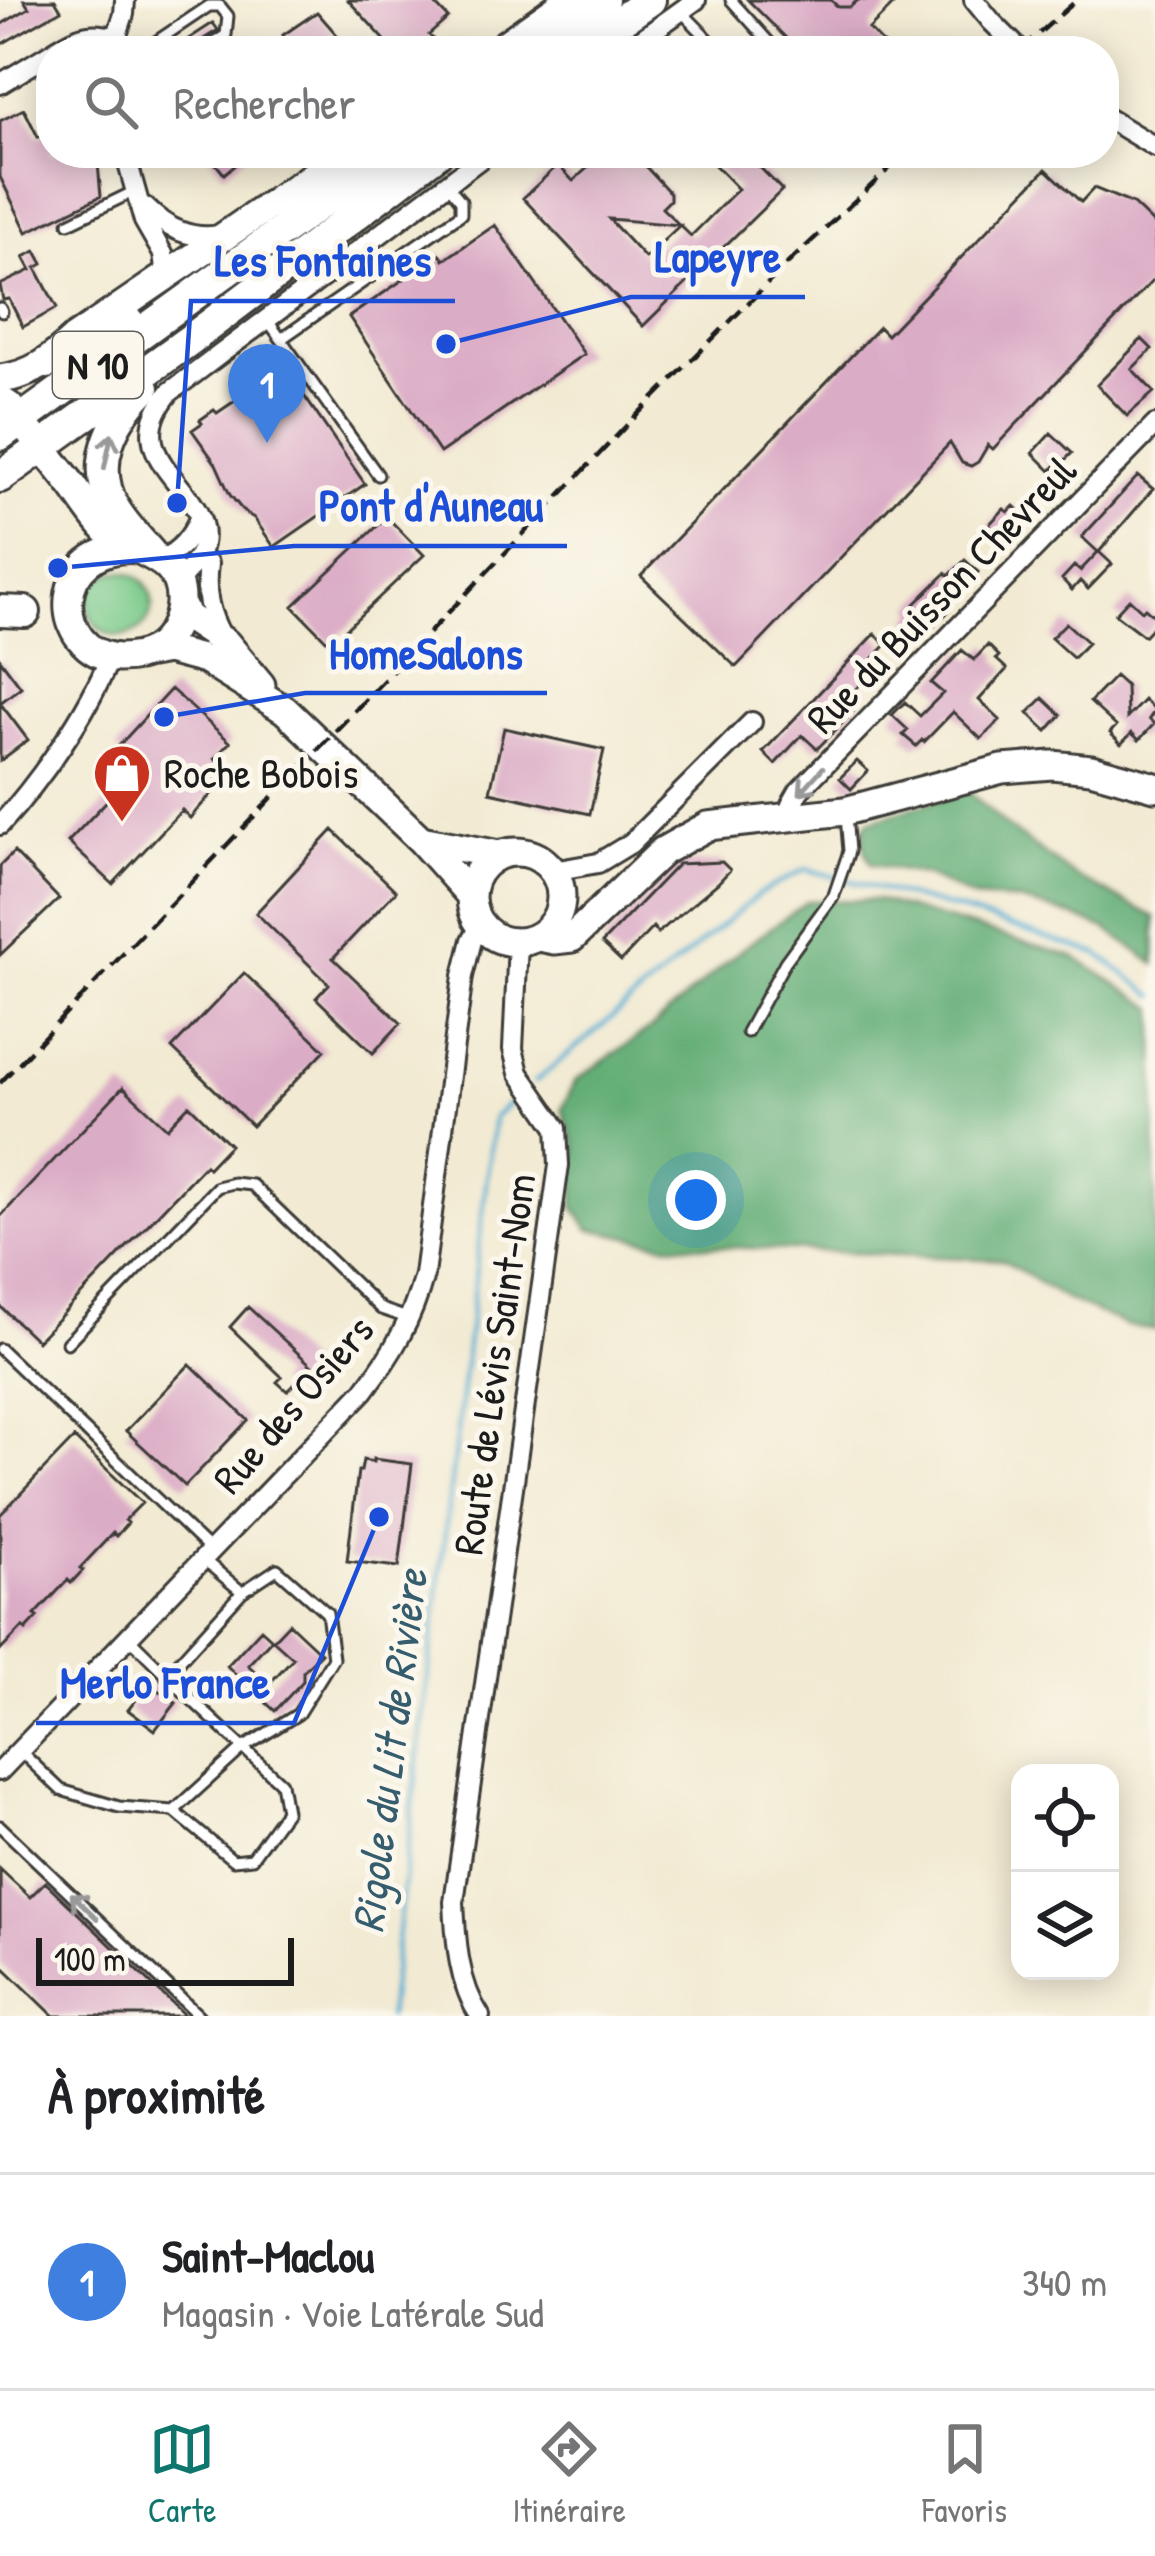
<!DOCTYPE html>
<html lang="fr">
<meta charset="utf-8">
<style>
:root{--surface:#fff;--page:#f2f2f2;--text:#202124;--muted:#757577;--line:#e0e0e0;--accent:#0f766e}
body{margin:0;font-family:"Patrick Hand",sans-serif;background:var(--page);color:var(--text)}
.controls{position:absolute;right:36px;bottom:36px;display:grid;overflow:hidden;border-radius:24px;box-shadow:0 6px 30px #0003}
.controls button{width:108px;height:108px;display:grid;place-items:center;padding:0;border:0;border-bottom:3px solid var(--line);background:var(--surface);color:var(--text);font:60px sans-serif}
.scale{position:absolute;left:36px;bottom:30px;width:258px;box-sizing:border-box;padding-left:12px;border:6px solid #1c1c1c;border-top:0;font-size:33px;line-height:42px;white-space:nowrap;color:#1c1c1c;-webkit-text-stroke:9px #fbf7ec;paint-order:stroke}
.you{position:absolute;left:696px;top:1200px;width:42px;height:42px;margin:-30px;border:9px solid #fff;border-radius:50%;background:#1a73e8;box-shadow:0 0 0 18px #1a73e833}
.badge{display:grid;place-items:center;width:78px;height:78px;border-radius:50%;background:var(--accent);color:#fff;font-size:39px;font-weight:700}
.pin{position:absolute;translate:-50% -99px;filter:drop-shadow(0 3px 6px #0008)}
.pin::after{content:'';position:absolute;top:63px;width:42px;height:36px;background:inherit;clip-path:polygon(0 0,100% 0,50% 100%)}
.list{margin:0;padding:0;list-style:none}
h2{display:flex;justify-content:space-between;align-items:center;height:156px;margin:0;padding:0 48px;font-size:51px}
h2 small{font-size:39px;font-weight:400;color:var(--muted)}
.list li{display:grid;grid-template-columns:78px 1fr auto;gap:36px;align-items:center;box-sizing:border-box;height:216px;padding:0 48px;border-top:3px solid var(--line)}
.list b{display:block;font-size:45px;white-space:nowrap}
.list p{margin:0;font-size:39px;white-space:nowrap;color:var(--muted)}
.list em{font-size:39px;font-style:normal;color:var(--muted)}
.icon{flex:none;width:66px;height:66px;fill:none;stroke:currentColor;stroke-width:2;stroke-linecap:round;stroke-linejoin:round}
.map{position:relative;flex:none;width:1155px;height:2016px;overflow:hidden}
.search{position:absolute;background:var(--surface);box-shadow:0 6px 30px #0003;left:36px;right:36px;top:36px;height:132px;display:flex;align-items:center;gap:30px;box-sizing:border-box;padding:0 42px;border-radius:48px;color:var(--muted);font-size:45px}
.sheet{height:372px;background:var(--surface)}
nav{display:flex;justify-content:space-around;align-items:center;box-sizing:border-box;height:168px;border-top:3px solid var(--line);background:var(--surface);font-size:33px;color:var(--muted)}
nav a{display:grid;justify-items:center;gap:6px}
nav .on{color:var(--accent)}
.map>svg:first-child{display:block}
.green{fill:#7aca8b;stroke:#4b7354;stroke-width:3}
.forest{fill:#63ae77;stroke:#40654a;stroke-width:3}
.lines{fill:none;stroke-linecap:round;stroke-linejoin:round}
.stream{stroke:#54add2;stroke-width:4.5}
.building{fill:#dbacc6;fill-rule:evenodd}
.lane-casing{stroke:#3c3b37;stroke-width:15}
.street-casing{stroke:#3c3b37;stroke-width:24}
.secondary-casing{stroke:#3c3b37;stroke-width:33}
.primary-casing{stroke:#3c3b37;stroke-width:36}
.lane{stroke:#fff;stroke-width:9}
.street{stroke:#fff;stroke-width:18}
.secondary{stroke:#fff;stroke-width:27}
.primary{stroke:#fff;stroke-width:30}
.rail{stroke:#1c1c1c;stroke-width:4.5;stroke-dasharray:18 9;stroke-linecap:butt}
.street-bridge-casing{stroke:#3c3b37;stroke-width:24;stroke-linecap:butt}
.street-bridge{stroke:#fff;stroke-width:18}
.oneway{stroke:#999}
.labels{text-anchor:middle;stroke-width:10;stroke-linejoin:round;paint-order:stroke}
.shield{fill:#fbf7ec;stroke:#5f5e5a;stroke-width:3}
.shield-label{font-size:39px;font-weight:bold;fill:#1c1c1c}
.street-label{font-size:42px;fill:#1c1c1c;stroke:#fbf7ec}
.poi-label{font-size:42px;fill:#1c1c1c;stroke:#fbf7ec;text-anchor:start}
.water-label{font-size:45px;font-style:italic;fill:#355d6e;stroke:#fbf7ec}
.leader{fill:none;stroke:#1d4ed8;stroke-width:4.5}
.callout-dot{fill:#1d4ed8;stroke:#fbf7ec;stroke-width:4.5}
.callout-label{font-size:45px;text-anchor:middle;font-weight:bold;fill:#1d4ed8;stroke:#fbf7ec;stroke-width:10;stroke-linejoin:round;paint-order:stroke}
</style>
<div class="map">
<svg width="1155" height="2016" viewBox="0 0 1155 2016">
<rect width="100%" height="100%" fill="#fbf7ec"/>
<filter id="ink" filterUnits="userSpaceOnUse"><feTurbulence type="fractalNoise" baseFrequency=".00833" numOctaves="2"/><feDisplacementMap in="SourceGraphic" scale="24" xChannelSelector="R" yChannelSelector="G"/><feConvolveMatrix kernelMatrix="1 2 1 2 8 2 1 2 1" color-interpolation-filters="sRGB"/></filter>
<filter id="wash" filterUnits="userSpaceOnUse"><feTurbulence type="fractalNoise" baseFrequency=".004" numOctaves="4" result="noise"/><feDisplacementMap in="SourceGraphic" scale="48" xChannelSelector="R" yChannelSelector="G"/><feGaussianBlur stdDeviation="2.7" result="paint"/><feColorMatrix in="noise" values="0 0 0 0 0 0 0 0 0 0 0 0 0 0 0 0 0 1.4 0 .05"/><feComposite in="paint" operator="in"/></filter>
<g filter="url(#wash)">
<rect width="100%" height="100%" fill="#f2ead2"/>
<!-- green -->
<path class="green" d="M88 604a32 32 0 1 1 64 0a32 32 0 1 1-64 0Z"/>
<!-- forest -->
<path class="forest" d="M968 791 1006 826 1076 877 1155 917V964L1106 929 1064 913 1019 901 973 898 927 876 871 864C864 850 859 835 868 821Z
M878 900 1074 957 1155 1008V1330L1128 1326 1065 1299 1003 1260 665 1244 589 1229 574 1207 576 1147 562 1109 576 1080 651 1028 743 948 808 901Z"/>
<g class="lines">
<!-- stream -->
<path class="stream" d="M535 1082 759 894 805 869 955 909 1098 954 1155 996
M388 2016 494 1117 526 1089"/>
</g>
<g id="blocks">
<!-- building -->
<path class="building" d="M24 0H55L61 10 0 45V25L29 8Z
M348 0H431L448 18 429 35 432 38 418 51H395Z
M748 0H831L838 7H850L858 0H898L869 29 890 51H799Z
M317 12 351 51H293L283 35Z
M213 23 218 30 196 44 193 51H170Z
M24 109 38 137 51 131V153H97L101 196 27 232 0 177V121Z
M207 153H249L224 174Z
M604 153H669L647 168 670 193V200L662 208 691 236 738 189 703 153H746L782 190 643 326 523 198 558 165 573 181ZM609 219 680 225 645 258Z
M1046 169 1081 202 1094 188 1133 204 1155 225V278L993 449 988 445 978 462 971 466 962 463 950 443 736 667 641 576 879 327 887 335Z
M495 225 584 354 440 453 349 317 440 254 444 260Z
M36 251 43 264 36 268 57 308 23 327 9 299 3 300 0 285 31 270 24 257Z
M1142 339 1152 349 1132 369 1154 392 1127 416 1097 385Z
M288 365 302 384 298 387 365 484 274 547 254 518 244 512 230 495 216 464 192 430 202 423 200 420 214 410 217 413Z
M1051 433 1072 453 1057 468 1055 466 1051 471 1033 453Z
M1138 476 1153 489 1099 552 1112 564 1088 589 1080 581 1072 590 1062 579 1074 566 1080 571 1098 552 1082 537Z
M1014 506 1030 521 1003 549 984 530 1004 509 1008 512Z
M387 517 424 555 330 644 293 606Z
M965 560 978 572 945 606 949 611 925 635 909 619 916 611 912 607 946 573 949 576Z
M1129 599 1142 611 1145 608 1155 617V624L1144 636 1115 614Z
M1066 623 1088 643 1073 658 1051 638Z
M875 634 886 645 867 665 873 671 850 695 859 703 852 713 817 749 802 735 775 764 763 752Z
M988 645 999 656 996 659 1007 669 979 700 1000 720 981 739 953 712 924 742 922 740 916 746 903 735 908 730 892 715 905 702 920 716 943 693 931 683 962 650 974 660Z
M0 659 21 687 0 703 28 740 0 761Z
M1115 676 1126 686 1127 718 1144 700 1155 710 1149 719 1154 724 1139 740 1132 733 1121 744 1110 733 1116 726 1090 702Z
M171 689 230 742 215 758 231 772 190 818 182 810 113 884 68 842 137 769 116 749Z
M1043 698 1061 715 1047 731 1028 713Z
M504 728 604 750 590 814 490 792Z
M857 761 868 771 851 789 840 778Z
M333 830 396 891 333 958 401 1023 373 1053 316 998 329 984 256 913Z
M14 852 59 899 0 955V866Z
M722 862 730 870 718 883 658 933 653 927 621 961 602 943 678 864Z
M244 973 325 1050 252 1126 172 1048Z
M123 1087 167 1128 189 1105 230 1145 208 1168 205 1165 37 1341 0 1306V1217Z
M248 1307 312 1366 287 1391 277 1382 282 1377 230 1327Z
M190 1364 248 1420 185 1486 126 1431Z
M74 1438 142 1503 125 1520 128 1523 116 1536 113 1533 80 1568 83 1570 71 1583 68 1580 35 1615 38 1617 26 1630 23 1627 0 1651V1515Z
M373 1459 412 1464 399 1567 347 1561 358 1471H361L363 1460 373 1462Z
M289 1623 321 1653 303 1671V1681L275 1711 227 1666 261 1629 272 1639 248 1665 269 1684 293 1658 273 1640Z
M149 1683 176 1703 155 1730 128 1710Z
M0 1869 30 1897 45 1882 185 2016H54L0 1964Z"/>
</g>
</g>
<g filter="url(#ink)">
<use href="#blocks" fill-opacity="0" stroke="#3c3b37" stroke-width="3"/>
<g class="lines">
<!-- lane casing -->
<g class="lane-casing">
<path id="lane" d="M731 0 777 51
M681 11 720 51
M142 51 209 6H220L228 16 226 35 202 51
M583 153V154
M69 223 135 191
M0 308 2 312
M266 318 378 475
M281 339 461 214V201L447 184
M747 1032 785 962 834 895 849 851 846 816
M67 1343 217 1187 233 1183 252 1185 381 1309 410 1319
M0 1349 211 1551
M166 1676 242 1592
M20 1751 61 1790 119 1807 174 1811 233 1860 252 1858 286 1811 281 1783 196 1704 129 1638
M174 1811 243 1748 298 1714 333 1658 327 1613 277 1569 242 1592 204 1560
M0 1826 199 2016"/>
</g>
<!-- street casing -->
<g class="street-casing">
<path id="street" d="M974 0 992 22
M116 38 124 14 125 0
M54 51C78 36 88 30 116 38L119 51
M625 51 696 0
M0 84 51 53
M1104 116 1155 147
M125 153 144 221 163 254 166 277
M145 207C167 229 190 240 221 235
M199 554 208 564C204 593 209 614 223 639
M161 560C179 551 192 537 199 518
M177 584C186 572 200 559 203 544 214 488 112 461 170 392L488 153
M791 818V805L799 791 1155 425
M0 825C40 781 88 713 110 657
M553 871 598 863 631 843 752 722
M0 1771 364 1391C392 1354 412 1321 424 1275L463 976 472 940 481 926
M480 2016C458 1983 456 1941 454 1902L559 1165 557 1128 519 1073 513 1049 518 943"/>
</g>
<!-- secondary casing -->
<g class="secondary-casing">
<path id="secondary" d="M496 51 568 0
M0 379C32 375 51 360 74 339L346 153
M0 400 9 406C30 433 52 459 73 486 83 500 94 517 106 530 132 555 182 553 180 603 179 621 170 640 154 650 144 656 131 658 119 658 49 654 49 541 139 549
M180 603 187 617 226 643 261 685
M151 653 167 650 205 660 285 710 421 840 471 896
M421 840 499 855
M471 897a45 45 0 1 1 90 0a45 45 0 1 1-90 0Z
M539 937 554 940 572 938 663 851 708 826 845 811 1002 769 1052 765 1091 769 1155 787"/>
</g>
<!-- primary casing -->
<g class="primary-casing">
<path id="primary" d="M532 51 603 0
M577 51 650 0
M47 363 81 350 128 321
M144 388C111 421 90 464 114 508 123 524 138 539 150 553
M0 435 390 153
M0 477 191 339 437 153
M0 611 25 612"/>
</g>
<!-- lane -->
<use href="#lane" class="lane"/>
<!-- street -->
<use href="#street" class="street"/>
<!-- secondary -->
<use href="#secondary" class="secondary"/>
<!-- primary -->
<use href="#primary" class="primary"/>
<!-- rail -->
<path class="rail" d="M1019 51 1077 0
M0 1083 627 425 788 263 906 153"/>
<!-- street-bridge casing -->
<g class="street-bridge-casing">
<path id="street-bridge" d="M992 22 1021 51"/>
</g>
<!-- street-bridge -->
<use href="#street-bridge" class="street-bridge"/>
</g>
<!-- one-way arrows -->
<defs><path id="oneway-shaft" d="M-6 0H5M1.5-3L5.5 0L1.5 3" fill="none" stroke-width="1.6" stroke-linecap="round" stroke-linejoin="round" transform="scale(3)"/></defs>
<g class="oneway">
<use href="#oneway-shaft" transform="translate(108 451) rotate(-78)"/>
<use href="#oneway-shaft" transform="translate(811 781) rotate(132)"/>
<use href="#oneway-shaft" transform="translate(84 1906) rotate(-136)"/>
</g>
</g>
<!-- icons -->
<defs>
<g id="shop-pin" transform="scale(3)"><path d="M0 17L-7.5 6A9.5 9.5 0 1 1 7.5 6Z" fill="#c8321e" stroke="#fbf7ec"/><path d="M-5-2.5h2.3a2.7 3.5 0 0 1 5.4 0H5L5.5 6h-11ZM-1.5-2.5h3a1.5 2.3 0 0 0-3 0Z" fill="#fff"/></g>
</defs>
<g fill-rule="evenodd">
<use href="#shop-pin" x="122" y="773"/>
</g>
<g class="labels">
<!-- shield labels -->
<rect class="shield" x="53" y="332" width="90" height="66" rx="9"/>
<g class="shield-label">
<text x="98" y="379">N 10</text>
</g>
<!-- street labels -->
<g class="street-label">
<text transform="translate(941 594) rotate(-46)" y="15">Rue du Buisson Chevreul</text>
<text transform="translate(494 1364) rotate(-82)" y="15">Route de Lévis Saint-Nom</text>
<text transform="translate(293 1404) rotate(-49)" y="15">Rue des Osiers</text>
</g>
<!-- poi labels -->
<g class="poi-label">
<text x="164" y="788">Roche Bobois</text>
</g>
<!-- water labels -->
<g class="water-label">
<text transform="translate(389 1751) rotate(-83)" y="16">Rigole du Lit de Rivière</text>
</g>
</g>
<!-- callouts -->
<path class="leader" d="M446 344L631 297H805M177 503L191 301H455M58 568L294 546H567M164 717L305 693H547M379 1517L294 1723H36"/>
<g class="callout-dot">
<circle cx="446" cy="344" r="12"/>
<circle cx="177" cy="503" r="12"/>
<circle cx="58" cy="568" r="12"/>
<circle cx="164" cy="717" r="12"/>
<circle cx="379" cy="1517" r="12"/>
</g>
<g class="callout-label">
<text x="718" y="272">Lapeyre</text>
<text x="323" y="276">Les Fontaines</text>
<text x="431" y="521">Pont d'Auneau</text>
<text x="426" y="669">HomeSalons</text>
<text x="165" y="1698">Merlo France</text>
</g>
</svg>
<div class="controls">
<button><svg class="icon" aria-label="locate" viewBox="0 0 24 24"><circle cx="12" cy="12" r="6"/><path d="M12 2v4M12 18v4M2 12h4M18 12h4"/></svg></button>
<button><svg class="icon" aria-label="layers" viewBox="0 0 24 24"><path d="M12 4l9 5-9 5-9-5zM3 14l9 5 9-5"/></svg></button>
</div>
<div class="scale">100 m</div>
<div class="you"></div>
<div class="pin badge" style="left:267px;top:443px;background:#3f7fe0">1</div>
<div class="search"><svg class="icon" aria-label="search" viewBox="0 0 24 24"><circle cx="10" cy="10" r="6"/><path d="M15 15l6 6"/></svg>Rechercher</div>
</div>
<section class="sheet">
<h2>À proximité<small></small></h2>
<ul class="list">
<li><span class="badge" style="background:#3f7fe0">1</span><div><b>Saint-Maclou</b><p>Magasin · Voie Latérale Sud</p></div><em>340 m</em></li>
</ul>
</section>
<nav>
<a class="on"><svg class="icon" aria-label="map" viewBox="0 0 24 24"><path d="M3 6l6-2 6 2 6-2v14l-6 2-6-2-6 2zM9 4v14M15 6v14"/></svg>Carte</a>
<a><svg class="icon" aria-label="directions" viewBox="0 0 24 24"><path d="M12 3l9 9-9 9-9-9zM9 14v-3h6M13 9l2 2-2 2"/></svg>Itinéraire</a>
<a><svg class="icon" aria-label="saved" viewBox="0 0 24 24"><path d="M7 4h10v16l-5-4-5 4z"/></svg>Favoris</a>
</nav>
